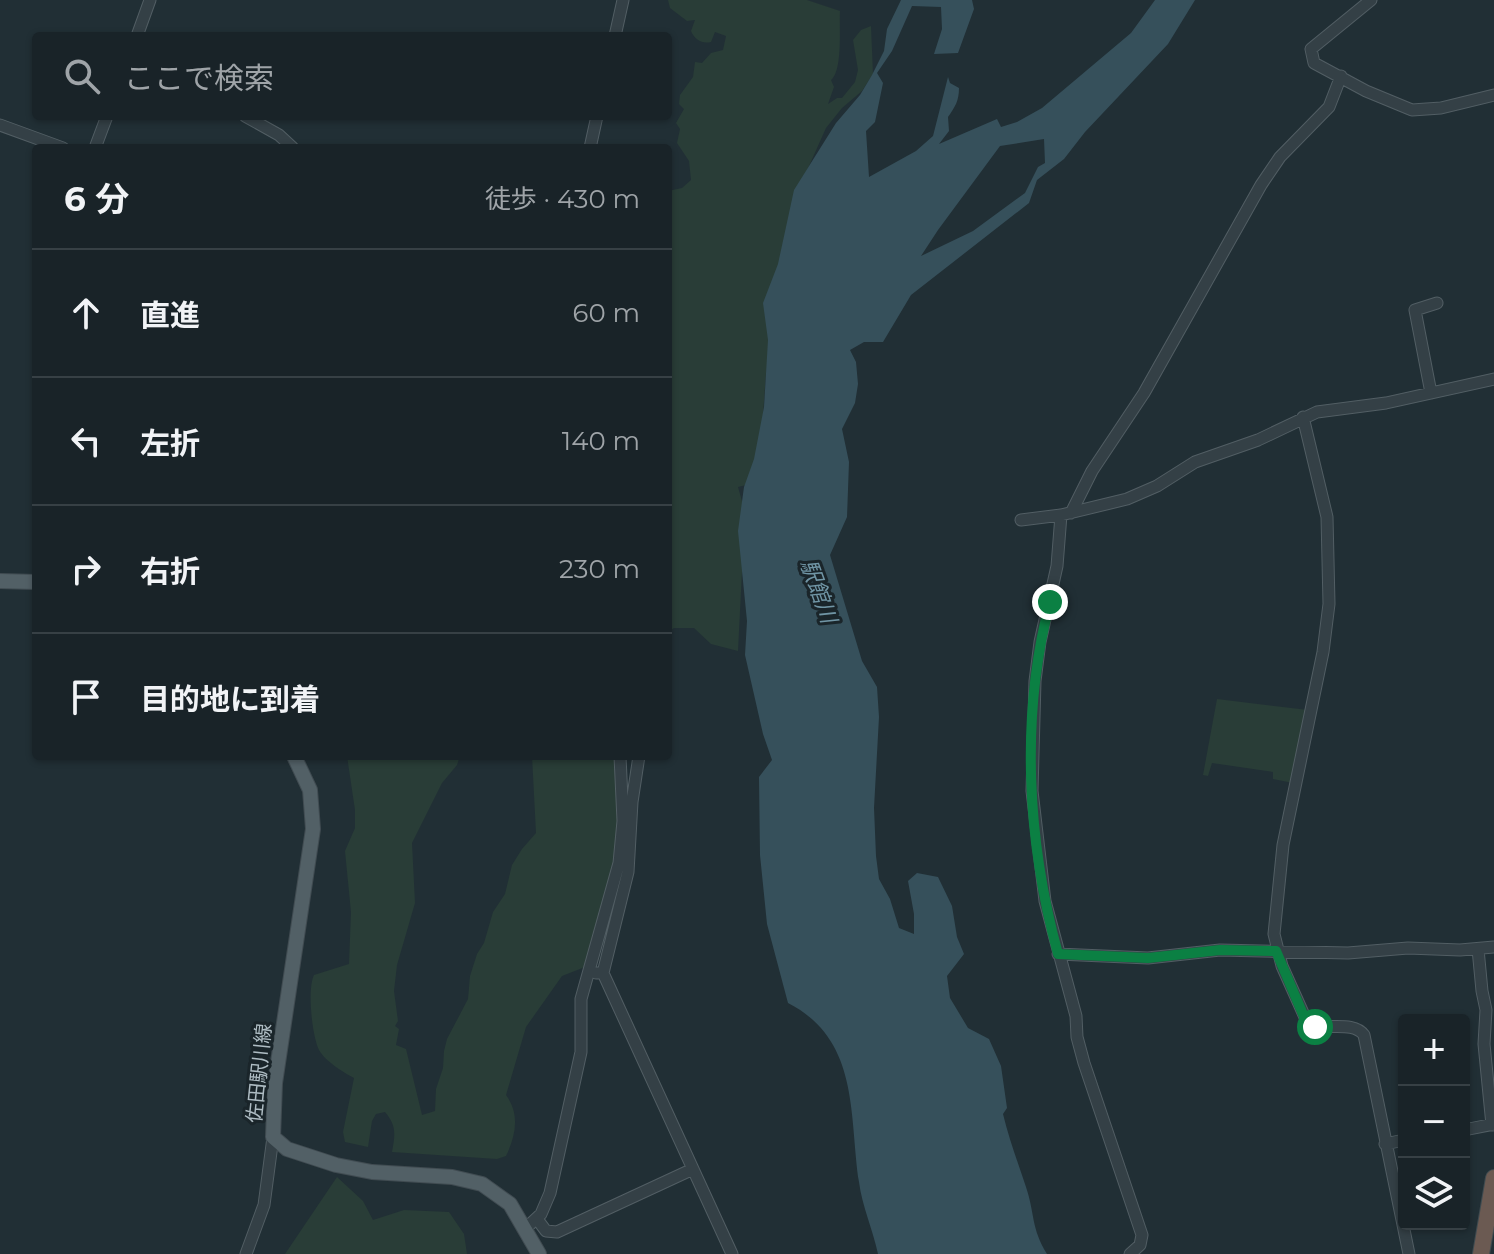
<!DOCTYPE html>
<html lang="ja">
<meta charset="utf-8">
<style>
:root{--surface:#192328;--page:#222b30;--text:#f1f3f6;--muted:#9fa4a8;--line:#374045}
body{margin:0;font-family:Montserrat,"Noto Sans JP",sans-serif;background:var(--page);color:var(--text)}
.controls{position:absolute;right:24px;bottom:24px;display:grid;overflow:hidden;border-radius:8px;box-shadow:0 2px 6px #0004}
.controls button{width:72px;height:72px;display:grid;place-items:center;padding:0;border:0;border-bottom:2px solid var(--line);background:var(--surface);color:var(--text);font:40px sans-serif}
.stop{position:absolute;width:24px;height:24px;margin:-18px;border:6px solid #0b8043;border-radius:50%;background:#fff}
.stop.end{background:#0b8043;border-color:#fff;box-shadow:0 2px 8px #0008}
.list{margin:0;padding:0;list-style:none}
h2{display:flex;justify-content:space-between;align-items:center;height:104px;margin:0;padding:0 32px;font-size:34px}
h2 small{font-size:26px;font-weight:400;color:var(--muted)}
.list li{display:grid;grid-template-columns:52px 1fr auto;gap:24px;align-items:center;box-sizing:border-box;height:128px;padding:0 32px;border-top:2px solid var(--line)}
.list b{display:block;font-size:30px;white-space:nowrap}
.list em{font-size:26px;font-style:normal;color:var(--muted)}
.icon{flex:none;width:44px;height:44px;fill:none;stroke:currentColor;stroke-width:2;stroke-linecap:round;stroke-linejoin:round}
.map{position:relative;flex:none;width:1494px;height:1254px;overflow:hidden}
.search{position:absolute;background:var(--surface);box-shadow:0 2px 6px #0004;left:32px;top:32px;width:640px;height:88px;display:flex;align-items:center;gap:20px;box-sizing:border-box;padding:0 28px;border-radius:8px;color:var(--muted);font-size:30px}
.panel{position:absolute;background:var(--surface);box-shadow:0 2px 6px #0004;left:32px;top:144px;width:640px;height:616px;border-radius:8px}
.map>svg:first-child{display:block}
.green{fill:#293d37}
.water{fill:#36505b;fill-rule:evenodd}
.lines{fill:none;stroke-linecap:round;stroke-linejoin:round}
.minor-casing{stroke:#525e64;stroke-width:13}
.major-casing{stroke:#414c52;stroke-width:16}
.highway-casing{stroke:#3f4b50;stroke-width:18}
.minor{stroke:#344046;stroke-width:11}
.major{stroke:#526066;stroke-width:14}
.highway{stroke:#6b5a52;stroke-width:16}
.route{stroke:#0b8043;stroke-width:10}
.labels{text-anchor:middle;stroke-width:6;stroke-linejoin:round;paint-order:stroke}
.street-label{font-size:20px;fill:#aebcc3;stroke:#1a252a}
.water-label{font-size:22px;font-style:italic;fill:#7095a5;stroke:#1a252a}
</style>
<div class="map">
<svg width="1494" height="1254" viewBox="0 0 1494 1254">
<rect width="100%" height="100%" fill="#212f35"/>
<!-- green -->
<path class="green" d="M668 0H807L840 11C839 26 843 71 831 80L834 87 828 104 837 98H842L855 82 858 70 853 40 861 30 871 26 873 74 862 91 842 108 826 128 805 175 773 351 766 373 762 429 754 483 738 487 745 512 738 651 711 644 694 628H674L668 632V191L682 188 691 180 689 161 677 143 680 129 676 123 684 109 679 104 680 95 693 77 695 62 702 63 711 53 723 50 726 36 715 32 711 42C702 44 695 40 691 31L695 20 687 21 670 8Z
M1217 699 1308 710 1293 783 1273 779V772L1212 763 1208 776 1203 775Z
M347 756H460L457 765 442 783 412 843 415 903 397 965 394 991 398 1021 395 1026 399 1029 396 1045 406 1049 422 1115 435 1111 436 1089 443 1068 444 1051 447 1039 468 999 470 976 477 954 484 943 493 912 505 894 512 865 522 849 536 833 532 756H618L620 765 616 871 585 967 562 976 526 1027 506 1095C520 1114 516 1135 506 1156L497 1159 392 1152C395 1135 397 1126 385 1112L376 1114 372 1121 368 1147 345 1142 343 1132 354 1078C343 1072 325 1061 319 1050 312 1036 307 989 314 975L349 964 351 912 345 851 355 828V810Z
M337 1177 363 1201 373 1220 404 1210 449 1212 464 1234 467 1254H285Z"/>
<!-- water -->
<path class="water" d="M901 0H972L974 9 958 53 934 54 942 29 941 7 912 6 892 51 877 73 883 83 875 122 866 131 869 177 916 151 933 136 948 77 950 83 959 88C959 101 955 107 948 117L949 131 939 144 997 119 1001 127 1017 122 1042 108 1131 33 1155 0H1195L1168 44 1085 132 1064 159 1037 180 1029 203 911 295 883 342H864L850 350 856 362 858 384 855 403 842 429 849 462 847 517 830 555 862 661 877 687 879 717 874 808 876 856 879 879 890 899 899 928 914 934V914L908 881 917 873 938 877 952 906 957 937 964 954 947 976 950 998 968 1028 989 1039 1001 1066 1007 1108 1003 1114C1009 1139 1018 1163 1026 1187 1035 1214 1031 1228 1047 1254H878C873 1230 862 1206 859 1182 849 1115 860 1040 788 1003L767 924 760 855 759 777 772 760 763 734 745 655 747 621 738 531 744 487 754 459 764 407 768 340 763 303 778 264 794 190 836 123 860 95 872 75 884 51 887 29ZM1044 139 1045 163 1038 167 1025 193 973 231 921 256 938 230 1000 146Z"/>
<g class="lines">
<!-- minor casing -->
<g class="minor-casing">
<path id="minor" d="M1371 0 1311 49 1314 63 1366 91 1412 110 1441 108 1494 95
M137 36 150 0
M615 36 623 0
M245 116 279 135 293 148
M0 125 63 148
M95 148 107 116
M590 148 597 116
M1431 393 1415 310 1437 303
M1303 417 1327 517 1329 604 1323 652 1283 845 1274 934 1282 966 1308 1024C1325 1031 1353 1020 1364 1035L1409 1254
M1071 513 1092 471 1144 393 1261 185 1280 157 1329 107 1341 76
M1061 515 1057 566 1040 642 1035 681 1032 791 1045 901 1076 1016 1077 1037 1084 1063 1142 1235 1140 1245 1130 1254
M1021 520 1061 515 1127 499 1157 486 1195 462 1258 440 1317 412 1386 403 1494 379
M1478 949 1482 991 1486 1010 1484 1044 1492 1125
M1058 954 1148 958 1220 950 1348 953 1408 948 1460 950 1494 947
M596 973H603L628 872 632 802 639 756
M603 973 732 1254
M1464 1130 1494 1124
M1385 1144 1404 1140
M537 1219 546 1231 557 1232 693 1169
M526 1228 541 1214 550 1193 581 1052V999L619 863 623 821 620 756
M246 1254 264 1205 273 1137"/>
</g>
<!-- major casing -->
<g class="major-casing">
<path id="major" d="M0 581 36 582
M294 756 310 790 313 829 275 1083 273 1137 287 1149 336 1165 372 1172 452 1177 482 1184 510 1204 539 1254"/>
</g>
<!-- highway casing -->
<g class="highway-casing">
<path id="highway" d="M1481 1254 1494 1178"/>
</g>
<!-- minor -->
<use href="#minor" class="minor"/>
<!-- major -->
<use href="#major" class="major"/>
<!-- highway -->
<use href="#highway" class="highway"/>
</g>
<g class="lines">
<!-- route -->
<path class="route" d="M1050 602C1020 716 1027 841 1058 954L1148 958 1220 950 1276 951 1305 1019 1315 1027"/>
</g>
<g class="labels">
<!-- street labels -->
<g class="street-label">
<text transform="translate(259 1073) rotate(-84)" y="7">佐田駅川線</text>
</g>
<!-- water labels -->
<g class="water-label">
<text transform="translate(819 591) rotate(70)" y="8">駅館川</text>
</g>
</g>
</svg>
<div class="controls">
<button>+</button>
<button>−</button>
<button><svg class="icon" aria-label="layers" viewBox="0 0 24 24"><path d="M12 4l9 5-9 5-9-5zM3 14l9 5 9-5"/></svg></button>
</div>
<div class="stop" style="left:1315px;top:1027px"></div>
<div class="stop end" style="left:1050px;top:602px"></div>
<div class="search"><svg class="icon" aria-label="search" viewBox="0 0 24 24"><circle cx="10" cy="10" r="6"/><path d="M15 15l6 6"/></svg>ここで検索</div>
<section class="panel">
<h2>6 分<small>徒歩 · 430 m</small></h2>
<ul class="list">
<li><svg class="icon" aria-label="ahead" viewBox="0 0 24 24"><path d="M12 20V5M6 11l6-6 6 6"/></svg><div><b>直進</b></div><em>60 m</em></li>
<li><svg class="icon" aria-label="left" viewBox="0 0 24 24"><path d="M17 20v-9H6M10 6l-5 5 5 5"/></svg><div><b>左折</b></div><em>140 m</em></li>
<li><svg class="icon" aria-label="right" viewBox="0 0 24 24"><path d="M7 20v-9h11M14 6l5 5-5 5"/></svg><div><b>右折</b></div><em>230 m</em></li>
<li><svg class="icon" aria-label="arrive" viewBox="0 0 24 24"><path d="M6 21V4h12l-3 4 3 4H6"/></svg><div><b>目的地に到着</b></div></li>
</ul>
</section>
</div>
